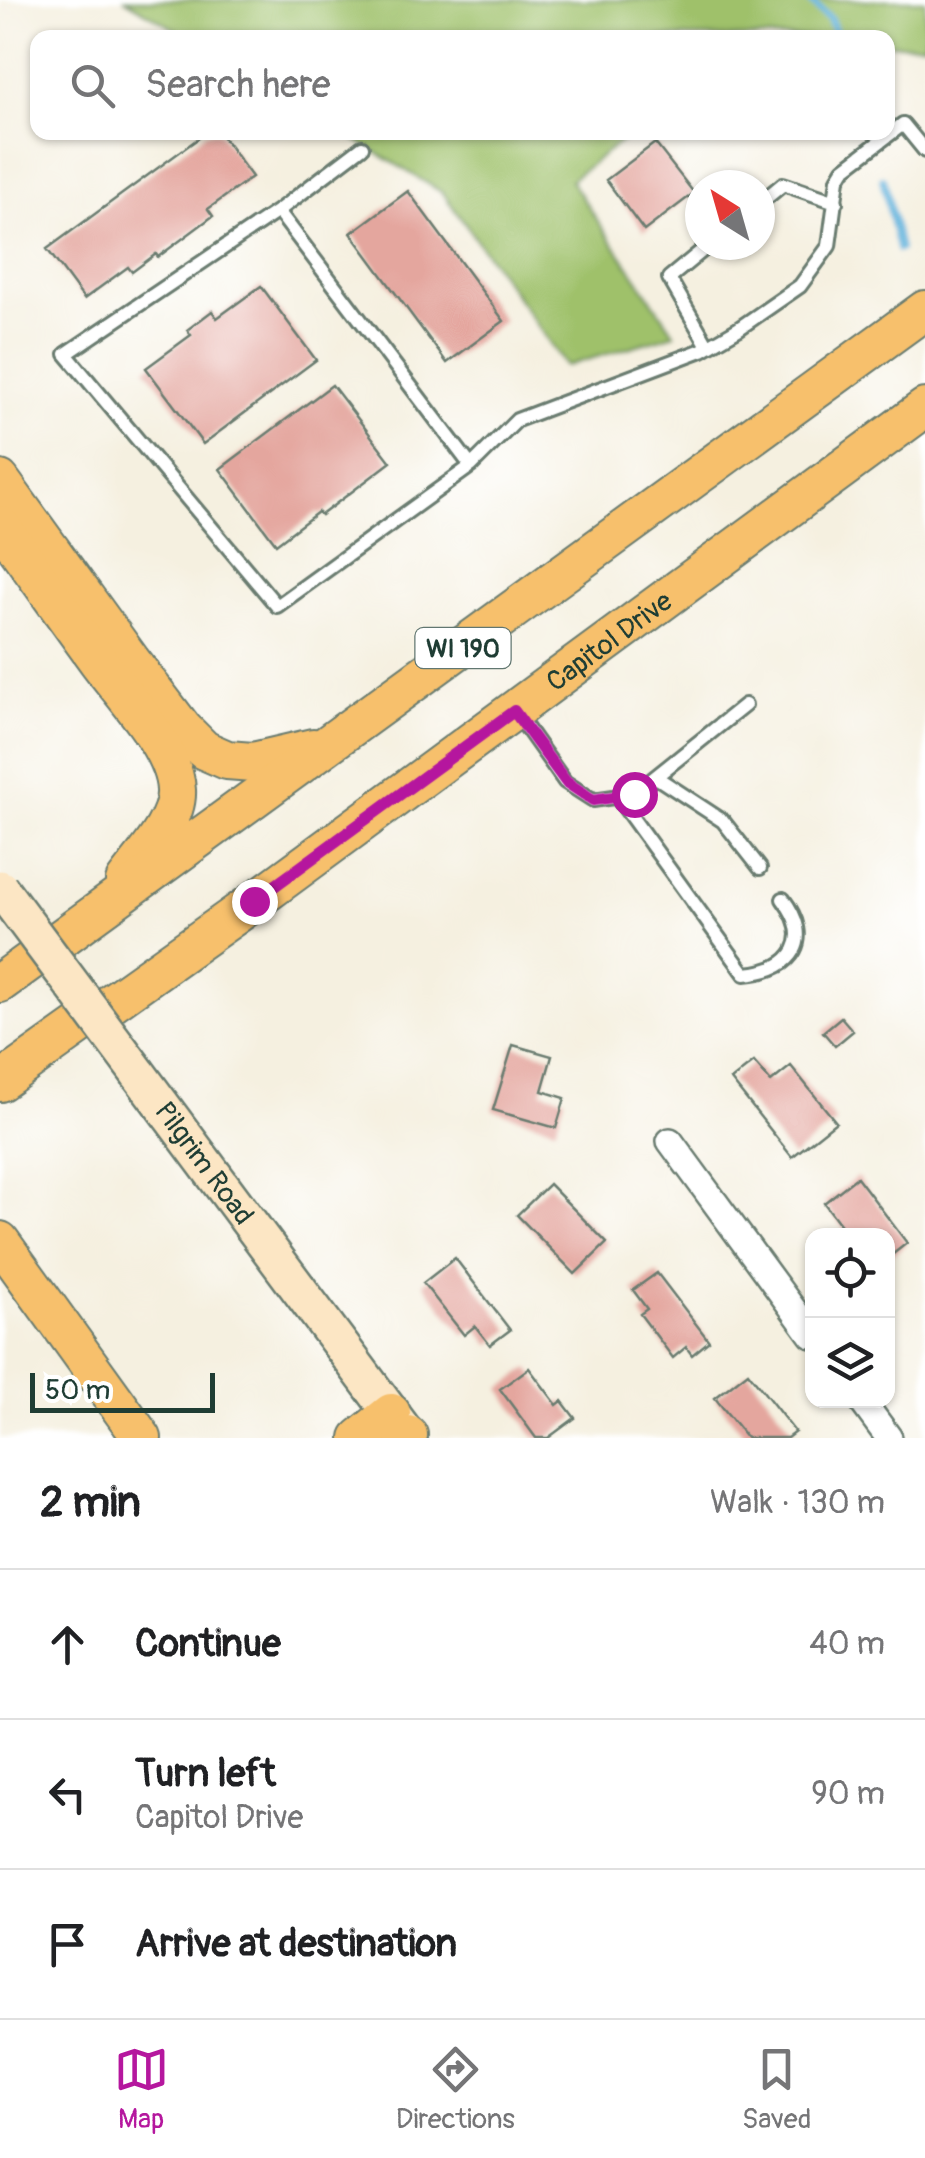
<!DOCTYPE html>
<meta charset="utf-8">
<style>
:root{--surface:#fff;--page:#f6f6f6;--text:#202124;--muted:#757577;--line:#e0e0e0;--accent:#b5179e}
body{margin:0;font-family:Pangolin,sans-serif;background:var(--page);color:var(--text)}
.controls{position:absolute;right:30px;bottom:30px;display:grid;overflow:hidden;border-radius:20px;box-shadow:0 2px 8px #0004}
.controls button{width:90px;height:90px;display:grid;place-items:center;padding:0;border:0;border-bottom:2px solid var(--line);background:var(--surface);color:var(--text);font:50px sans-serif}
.compass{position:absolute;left:685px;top:170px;width:90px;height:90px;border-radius:50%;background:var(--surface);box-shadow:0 2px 8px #0004;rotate:323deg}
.scale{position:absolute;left:30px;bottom:25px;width:185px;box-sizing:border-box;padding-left:10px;border:5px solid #1f3d34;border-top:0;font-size:28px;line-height:35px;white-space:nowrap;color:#1f3d34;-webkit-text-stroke:8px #fff;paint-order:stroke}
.stop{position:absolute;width:30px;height:30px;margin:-22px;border:8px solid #b5179e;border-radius:50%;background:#fff}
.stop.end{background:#b5179e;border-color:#fff;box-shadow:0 2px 10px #0008}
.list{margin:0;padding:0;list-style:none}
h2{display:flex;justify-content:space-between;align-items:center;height:130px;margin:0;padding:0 40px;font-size:42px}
h2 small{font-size:32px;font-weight:400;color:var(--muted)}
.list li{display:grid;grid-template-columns:65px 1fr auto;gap:30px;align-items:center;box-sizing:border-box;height:150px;padding:0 40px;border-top:2px solid var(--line)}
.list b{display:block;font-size:38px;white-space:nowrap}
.list p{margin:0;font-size:32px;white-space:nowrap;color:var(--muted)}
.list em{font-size:32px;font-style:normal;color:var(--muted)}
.icon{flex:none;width:55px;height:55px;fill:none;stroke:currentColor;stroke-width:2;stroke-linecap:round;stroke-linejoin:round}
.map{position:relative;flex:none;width:925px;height:1438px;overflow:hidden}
.search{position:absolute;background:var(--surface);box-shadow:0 2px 8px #0004;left:30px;right:30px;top:30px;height:110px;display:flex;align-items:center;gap:25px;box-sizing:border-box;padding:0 35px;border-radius:20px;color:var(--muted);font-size:38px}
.sheet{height:580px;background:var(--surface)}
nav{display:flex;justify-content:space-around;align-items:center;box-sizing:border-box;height:140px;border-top:2px solid var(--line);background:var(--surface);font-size:28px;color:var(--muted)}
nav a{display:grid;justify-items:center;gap:5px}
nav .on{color:var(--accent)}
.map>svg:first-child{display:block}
.green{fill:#9fc16b;stroke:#5f7f50;stroke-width:2.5}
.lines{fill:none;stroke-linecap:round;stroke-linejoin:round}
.stream{stroke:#60b2db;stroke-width:8}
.building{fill:#e4a69e}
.lane-casing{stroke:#6a7c70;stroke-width:18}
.street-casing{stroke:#6a7c70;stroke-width:30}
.secondary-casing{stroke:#6a7c70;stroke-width:40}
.primary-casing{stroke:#6a7c70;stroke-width:42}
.lane{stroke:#fff;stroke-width:12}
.street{stroke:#fff;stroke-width:25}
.secondary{stroke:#fce6c4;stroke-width:35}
.primary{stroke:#f7c06c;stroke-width:38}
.secondary-bridge-casing{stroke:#6a7c70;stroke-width:40;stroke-linecap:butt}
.secondary-bridge{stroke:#fce6c4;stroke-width:35}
.route{stroke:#b5179e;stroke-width:12}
.labels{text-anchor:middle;stroke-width:8;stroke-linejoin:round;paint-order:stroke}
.shield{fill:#fff;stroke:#627771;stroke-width:2.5}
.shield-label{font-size:25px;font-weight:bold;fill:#1f3d34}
.street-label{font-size:28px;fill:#1f3d34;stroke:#fff}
</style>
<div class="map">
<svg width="925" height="1438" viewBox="0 0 925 1438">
<rect width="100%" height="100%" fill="#fff"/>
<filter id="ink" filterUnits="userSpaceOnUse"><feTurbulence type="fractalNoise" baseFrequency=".01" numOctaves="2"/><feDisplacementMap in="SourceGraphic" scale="20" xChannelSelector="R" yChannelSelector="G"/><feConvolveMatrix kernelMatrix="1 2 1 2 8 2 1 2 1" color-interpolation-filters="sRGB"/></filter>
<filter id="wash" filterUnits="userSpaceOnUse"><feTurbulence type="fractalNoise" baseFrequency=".0048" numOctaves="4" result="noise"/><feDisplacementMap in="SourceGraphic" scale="40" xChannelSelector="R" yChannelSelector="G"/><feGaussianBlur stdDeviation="2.25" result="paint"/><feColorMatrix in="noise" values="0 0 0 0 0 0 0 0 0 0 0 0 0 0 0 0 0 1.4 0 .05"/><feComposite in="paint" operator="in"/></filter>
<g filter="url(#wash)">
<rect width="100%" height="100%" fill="#f5f0e0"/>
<!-- green -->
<path class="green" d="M126 0H925V44H888V38L188 37Z
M344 133H632L570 180 675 334 566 366 443 193Z"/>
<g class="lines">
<!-- stream -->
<path class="stream" d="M809 0 830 19 837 38
M883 179 899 249"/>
</g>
<g id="blocks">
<!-- building -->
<path class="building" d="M207 132H219L252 177 208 209 213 216 158 257 156 254 132 272 128 267 84 299 47 249Z
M655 143 694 193 644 231 606 180Z
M408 191 504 321 447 363 351 233Z
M261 286 316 360 203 444 146 368 191 335 187 330 212 311 217 318Z
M332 385 391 462 321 515 318 512 276 544 220 469Z
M841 1017 853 1031 835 1046 823 1032Z
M513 1045 552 1056 542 1091 565 1098 556 1128 493 1110Z
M754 1062 771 1082 791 1066 836 1122 792 1157 731 1080Z
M857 1177 907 1243 888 1258V1236H849L824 1203Z
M549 1184 607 1243 575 1274 517 1215Z
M455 1258 510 1330 490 1345 475 1326 464 1335 423 1283Z
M657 1273 709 1341 692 1355 686 1347 673 1358 640 1314 647 1309 633 1290Z
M529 1368 557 1405 562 1401 575 1418 548 1438H536L500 1389Z
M748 1372 795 1432 787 1438H747L715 1398Z"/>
</g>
</g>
<g filter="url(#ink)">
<use href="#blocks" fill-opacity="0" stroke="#6a7c70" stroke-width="2.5"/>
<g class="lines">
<!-- lane casing -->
<g class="lane-casing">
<path id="lane" d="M760 203 783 184 836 202
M278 211 362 147
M708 346 669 278 709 245
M471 466 278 211 66 354 277 606 471 466 517 420 702 350 738 329 800 286 829 246 838 179 844 169 903 124 925 151
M516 713 565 782 593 800 634 794 745 705
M656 777 723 821 760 868
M617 797 745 974C794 970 814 940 783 899"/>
</g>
<!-- street casing -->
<g class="street-casing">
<path id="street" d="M670 1141 812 1335
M861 1400 889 1438"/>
</g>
<!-- secondary casing -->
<g class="secondary-casing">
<g id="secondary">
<path id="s1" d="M138 1073 409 1437"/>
</g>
</g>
<!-- primary casing -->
<g class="primary-casing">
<g id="primary">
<path d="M0 480 131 661 183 729 204 750 227 760 253 762 313 748"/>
<path d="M0 525C33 570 65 616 98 661 123 695 174 747 176 790 178 822 142 858 125 882"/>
<path d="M0 983 925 310"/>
<path id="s2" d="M0 1082 255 901 925 408"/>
<path d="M0 1241 142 1438"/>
<path d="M360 1438 391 1413"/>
<path d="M404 1438 408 1435"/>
</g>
</g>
<!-- lane -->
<use href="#lane" class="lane"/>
<!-- street -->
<use href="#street" class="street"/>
<!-- secondary -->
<use href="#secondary" class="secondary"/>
<!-- primary -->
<use href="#primary" class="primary"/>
<!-- secondary-bridge casing -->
<g class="secondary-bridge-casing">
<path id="secondary-bridge" d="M0 888 138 1073"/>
</g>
<!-- secondary-bridge -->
<use href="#secondary-bridge" class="secondary-bridge"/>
</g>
</g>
<g class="lines" filter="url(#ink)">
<!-- route -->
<path class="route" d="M254 901 514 711 566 782 593 800 634 794"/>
</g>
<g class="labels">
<!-- shield labels -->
<rect class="shield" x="415.5" y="628" width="95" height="40" rx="8"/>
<g class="shield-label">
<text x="463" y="657">WI 190</text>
</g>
<!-- street labels -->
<g class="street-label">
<text dy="10" stroke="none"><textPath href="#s2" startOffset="752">Capitol Drive</textPath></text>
<text dy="10" stroke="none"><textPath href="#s1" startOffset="112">Pilgrim Road</textPath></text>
</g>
</g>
</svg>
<div class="controls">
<button><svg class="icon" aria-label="locate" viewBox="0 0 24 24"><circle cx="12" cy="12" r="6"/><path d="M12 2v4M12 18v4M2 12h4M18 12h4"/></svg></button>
<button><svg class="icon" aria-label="layers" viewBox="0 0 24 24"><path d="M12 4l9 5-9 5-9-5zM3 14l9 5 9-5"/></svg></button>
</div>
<svg class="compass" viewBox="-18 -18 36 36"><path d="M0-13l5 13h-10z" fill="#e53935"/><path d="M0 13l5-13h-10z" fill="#757577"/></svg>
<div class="scale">50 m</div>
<div class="stop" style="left:634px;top:794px"></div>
<div class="stop end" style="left:254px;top:901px"></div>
<div class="search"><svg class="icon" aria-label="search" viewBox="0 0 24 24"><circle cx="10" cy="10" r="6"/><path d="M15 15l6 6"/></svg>Search here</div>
</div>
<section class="sheet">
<h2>2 min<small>Walk · 130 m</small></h2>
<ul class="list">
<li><svg class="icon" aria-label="ahead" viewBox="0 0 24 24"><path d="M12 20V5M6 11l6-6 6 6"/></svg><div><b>Continue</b></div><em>40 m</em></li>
<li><svg class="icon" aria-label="left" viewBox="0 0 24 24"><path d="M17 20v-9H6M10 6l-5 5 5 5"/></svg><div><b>Turn left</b><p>Capitol Drive</p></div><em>90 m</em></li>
<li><svg class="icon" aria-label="arrive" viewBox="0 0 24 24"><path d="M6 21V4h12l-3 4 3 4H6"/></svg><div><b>Arrive at destination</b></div></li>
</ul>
</section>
<nav>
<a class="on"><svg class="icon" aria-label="map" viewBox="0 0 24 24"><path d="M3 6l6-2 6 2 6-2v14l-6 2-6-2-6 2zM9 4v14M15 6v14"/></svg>Map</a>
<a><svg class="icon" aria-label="directions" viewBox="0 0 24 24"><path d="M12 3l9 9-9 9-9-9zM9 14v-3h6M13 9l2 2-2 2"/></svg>Directions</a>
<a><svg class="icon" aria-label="saved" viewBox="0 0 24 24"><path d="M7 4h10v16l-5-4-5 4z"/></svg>Saved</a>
</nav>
